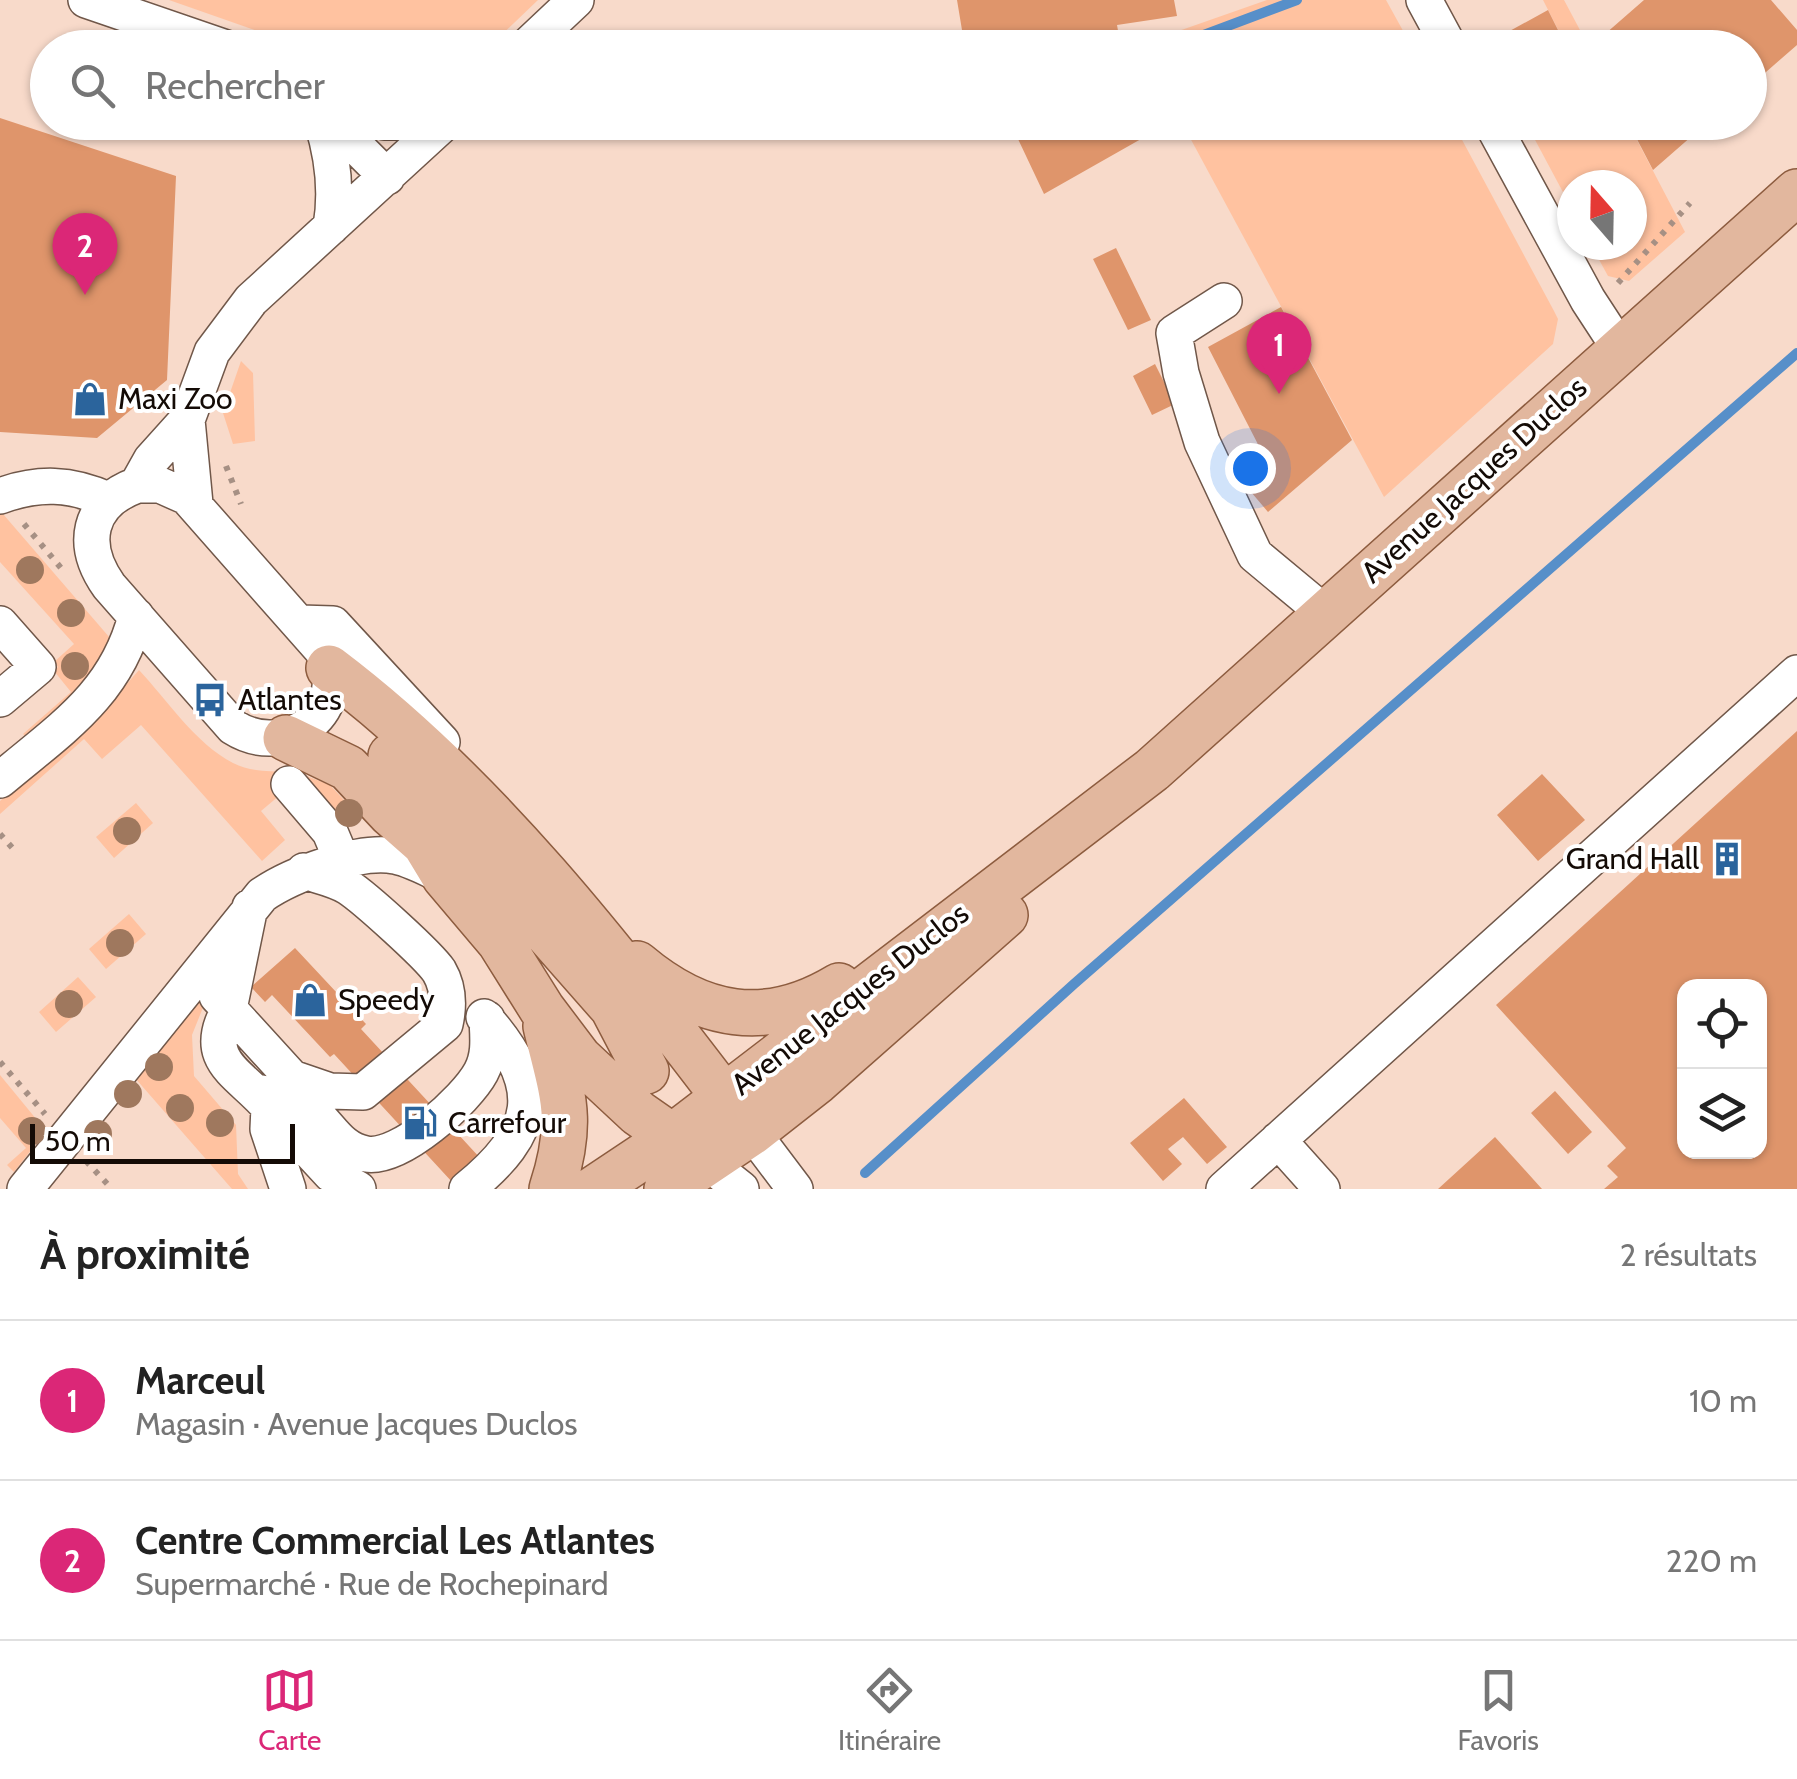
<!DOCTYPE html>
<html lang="fr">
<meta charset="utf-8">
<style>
:root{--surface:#fff;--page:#f6f6f6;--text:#222;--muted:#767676;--line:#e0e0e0;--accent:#db2777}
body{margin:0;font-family:Cabin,sans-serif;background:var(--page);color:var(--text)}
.controls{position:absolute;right:30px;bottom:30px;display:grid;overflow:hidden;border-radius:20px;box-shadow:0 2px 8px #0004}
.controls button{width:90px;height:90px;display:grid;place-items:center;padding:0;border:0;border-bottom:2px solid var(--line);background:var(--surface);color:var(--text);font:50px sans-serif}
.compass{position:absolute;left:1557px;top:170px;width:90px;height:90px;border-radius:50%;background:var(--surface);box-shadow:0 2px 8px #0004;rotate:340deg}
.scale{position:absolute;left:30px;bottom:25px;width:265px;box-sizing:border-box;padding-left:10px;border:5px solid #140b06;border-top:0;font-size:28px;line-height:35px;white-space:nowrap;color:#140b06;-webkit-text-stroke:8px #fff;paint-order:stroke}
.you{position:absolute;left:1250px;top:468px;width:35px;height:35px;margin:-25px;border:8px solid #fff;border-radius:50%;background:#1a73e8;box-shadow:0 0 0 15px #1a73e833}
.badge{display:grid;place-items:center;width:65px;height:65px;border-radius:50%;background:var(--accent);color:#fff;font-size:32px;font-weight:700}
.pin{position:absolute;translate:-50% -82px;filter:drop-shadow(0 2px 5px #0008)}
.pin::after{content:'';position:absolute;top:52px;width:35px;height:30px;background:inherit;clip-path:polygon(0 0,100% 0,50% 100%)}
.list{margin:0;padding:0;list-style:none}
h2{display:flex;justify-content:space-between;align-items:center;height:130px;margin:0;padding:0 40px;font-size:42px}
h2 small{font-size:32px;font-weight:400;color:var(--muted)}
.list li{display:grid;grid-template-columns:65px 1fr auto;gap:30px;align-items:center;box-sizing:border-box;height:160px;padding:0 40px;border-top:2px solid var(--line)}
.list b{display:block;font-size:38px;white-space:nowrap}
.list p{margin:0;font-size:32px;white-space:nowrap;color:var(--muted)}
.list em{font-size:32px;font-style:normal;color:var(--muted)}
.icon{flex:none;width:55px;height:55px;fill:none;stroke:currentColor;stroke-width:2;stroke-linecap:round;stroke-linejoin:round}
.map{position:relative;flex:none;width:1797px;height:1189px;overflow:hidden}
.search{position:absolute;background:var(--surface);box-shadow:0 2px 8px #0004;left:30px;right:30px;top:30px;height:110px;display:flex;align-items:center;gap:25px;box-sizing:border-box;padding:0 35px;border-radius:55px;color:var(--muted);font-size:38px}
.sheet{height:450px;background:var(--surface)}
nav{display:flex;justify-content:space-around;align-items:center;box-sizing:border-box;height:140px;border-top:2px solid var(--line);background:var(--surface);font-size:28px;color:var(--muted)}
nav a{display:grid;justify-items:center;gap:5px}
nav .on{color:var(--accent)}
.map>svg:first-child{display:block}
.green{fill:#ffc2a0}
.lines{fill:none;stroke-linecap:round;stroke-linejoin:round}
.stream{stroke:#578fc9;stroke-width:10}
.building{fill:#df956b;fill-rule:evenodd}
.minor-casing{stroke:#705749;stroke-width:38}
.major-casing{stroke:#8d5c3f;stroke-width:48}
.path{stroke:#a69084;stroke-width:6;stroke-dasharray:5 8;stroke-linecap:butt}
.minor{stroke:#fff;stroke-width:35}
.major{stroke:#e2b79e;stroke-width:45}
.tree{fill:#9f785e}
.labels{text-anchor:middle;stroke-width:8;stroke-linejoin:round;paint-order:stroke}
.poi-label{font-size:30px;fill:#140b06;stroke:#fff;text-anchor:start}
.street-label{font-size:30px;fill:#140b06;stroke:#fff}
</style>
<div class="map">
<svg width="1797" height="1189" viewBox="0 0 1797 1189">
<rect width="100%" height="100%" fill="#f8daca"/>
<!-- green -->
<path class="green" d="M169 0H538L489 47 295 48 280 39Z
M1267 0H1386L1412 47H1133Z
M1543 0H1564L1589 47H1567Z
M1182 123H1453L1554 311 1558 319 1553 344 1384 497Z
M1526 123H1628L1685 232 1629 281 1608 276 1591 245H1632V185H1572V209Z
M241 361 253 373 255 441 233 444 223 413Z
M3 514 110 638C94 683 61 706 26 737L23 734 71 692 54 671 58 667 54 662 74 644 0 562V515Z
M139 670C168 701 195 743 233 763 250 772 269 771 287 772L280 795 261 811 285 840 262 861 141 725 102 759 84 739 0 814V801L96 719Z
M299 773 330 785 358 815 346 825Z
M136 803 153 823 114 858 96 837Z
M129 914 146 934 106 969 89 949Z
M78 977 96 997 56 1032 39 1012Z
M198 999 204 1005 192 1035 194 1076 236 1125 238 1174 248 1189H232L135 1078Z
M0 1075 46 1131 14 1172 7 1165 26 1148 0 1118Z"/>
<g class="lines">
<!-- stream -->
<path class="stream" d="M1169 48 1297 0
M865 1173 1074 984 1797 353"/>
</g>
<!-- building -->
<path class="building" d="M957 0H1174L1177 16 1117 25 1120 42 1088 48H1077L1074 32 965 48Z
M1644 0H1771L1797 30V45L1750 86V48H1589Z
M1548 10 1567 48H1502L1497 38Z
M0 118 176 176 167 380 97 438 0 432Z
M1010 122H1171L1044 194Z
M1628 122H1708L1653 170Z
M1116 248 1151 320 1128 330 1093 259Z
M1281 307 1352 440 1268 512 1240 479 1265 458 1208 347Z
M1155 364 1175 404 1152 415 1133 376Z
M1797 731V1189H1604L1618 1177 1607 1166 1626 1148 1496 1005ZM1684 986H1760V1152H1684Z
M1542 774 1585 820 1538 861 1497 815Z
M295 948 366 1024 361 1029 481 1159 453 1183 334 1054 330 1057 272 995 265 1002 251 987Z
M1555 1091 1592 1132 1568 1154 1531 1113Z
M1184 1098 1227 1147 1207 1164 1183 1137 1168 1149 1182 1164 1163 1181 1130 1143Z
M1495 1137 1542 1189H1438Z"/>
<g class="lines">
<!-- minor casing -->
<g class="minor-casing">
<path id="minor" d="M86 0 226 48
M1424 0 1450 48
M525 48 576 0
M322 122C333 157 337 192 331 227
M332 122 387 177
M384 122H430
M1491 122 1588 300 1620 349
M1224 301 1174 333 1181 373 1202 442 1255 555 1326 614
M187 420 195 504
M137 485H160L187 497 322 650C354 708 288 762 233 727L109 586C80 545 87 503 137 485Z
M137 485 151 460 187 420 212 352 251 300 445 122
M0 496C38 482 71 483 108 500
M300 623 333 624 442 742
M0 624 38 667 0 699
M0 780C59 730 116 695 136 616
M289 784 330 832 343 863
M250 907 229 1009 292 1078 330 1091 363 1092 445 1024C449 1006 449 988 439 971 428 955 365 898 348 887 335 879 319 876 304 871
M217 996 229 1009C200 1061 239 1072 269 1107L268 1129 288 1189
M256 1092C273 1095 292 1098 307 1107 329 1122 337 1149 366 1154 400 1160 466 1100 481 1072 490 1055 488 1038 487 1019
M269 1107 331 1174 358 1189
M752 1132 795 1189
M1278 1140 1322 1189
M707 1162 741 1189
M25 1189 262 895C291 875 359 849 395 856 413 860 429 869 445 877
M467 1189C538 1132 546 1087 484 1017
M1224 1189 1797 673"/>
</g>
<!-- major casing -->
<g class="major-casing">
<path id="major" d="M329 668C492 791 618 958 741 1119
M286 738 348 768 391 814 425 844 445 877 500 942 542 1009 579 1058 638 1113 694 1152
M391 756 613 1008 646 1071
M637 964C701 1018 766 1030 839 986
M546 1026C562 1094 575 1119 552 1189
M594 1189 672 1137 1152 770 1797 192
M667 1189 752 1132 817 1081 1005 915"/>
</g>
<!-- path -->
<path class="path" d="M1618 283 1690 203
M226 466 241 504
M24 524 61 568
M0 834 17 853
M0 1062 45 1114
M86 1161 112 1189"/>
<!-- minor -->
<use href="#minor" class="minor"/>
<!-- major -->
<use href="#major" class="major"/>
</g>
<!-- trees -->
<g class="tree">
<circle cx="30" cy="570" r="14"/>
<circle cx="71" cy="613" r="14"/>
<circle cx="75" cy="666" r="14"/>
<circle cx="349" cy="813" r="14"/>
<circle cx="127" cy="831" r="14"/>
<circle cx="120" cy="943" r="14"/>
<circle cx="69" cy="1004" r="14"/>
<circle cx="159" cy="1067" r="14"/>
<circle cx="128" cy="1094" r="14"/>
<circle cx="180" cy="1108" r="14"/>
<circle cx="220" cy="1123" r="14"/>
<circle cx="32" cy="1131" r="14"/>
<circle cx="98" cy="1134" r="14"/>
</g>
<!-- icons -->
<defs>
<g id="shop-bare" transform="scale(2.7)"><path d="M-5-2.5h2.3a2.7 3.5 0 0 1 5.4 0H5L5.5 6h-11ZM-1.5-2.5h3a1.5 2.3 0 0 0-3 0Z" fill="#2b649c" stroke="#fff" stroke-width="2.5" paint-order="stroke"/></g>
<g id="bus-bare" transform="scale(2.7)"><path d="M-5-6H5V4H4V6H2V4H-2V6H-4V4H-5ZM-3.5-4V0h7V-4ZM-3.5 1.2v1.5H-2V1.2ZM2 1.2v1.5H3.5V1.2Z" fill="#2b649c" stroke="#fff" stroke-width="2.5" paint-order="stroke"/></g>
<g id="building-bare" transform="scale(2.7)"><path d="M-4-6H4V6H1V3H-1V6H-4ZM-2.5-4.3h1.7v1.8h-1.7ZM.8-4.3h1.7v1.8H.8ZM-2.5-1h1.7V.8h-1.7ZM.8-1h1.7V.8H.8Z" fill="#2b649c" stroke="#fff" stroke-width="2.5" paint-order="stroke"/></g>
<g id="fuel-bare" transform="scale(2.7)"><path d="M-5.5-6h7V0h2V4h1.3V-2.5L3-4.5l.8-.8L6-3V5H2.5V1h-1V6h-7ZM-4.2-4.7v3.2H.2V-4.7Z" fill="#2b649c" stroke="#fff" stroke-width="2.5" paint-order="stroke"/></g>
</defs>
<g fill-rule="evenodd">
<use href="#shop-bare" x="90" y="399"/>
<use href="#bus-bare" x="210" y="700"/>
<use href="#building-bare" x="1727" y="859"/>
<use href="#shop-bare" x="310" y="1000"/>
<use href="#fuel-bare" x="420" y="1123"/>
</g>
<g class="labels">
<!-- poi labels -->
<g class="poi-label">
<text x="118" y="409">Maxi Zoo</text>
<text x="238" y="710">Atlantes</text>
<text x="1699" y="869" text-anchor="end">Grand Hall</text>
<text x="338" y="1010">Speedy</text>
<text x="448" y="1133">Carrefour</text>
</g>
<!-- street labels -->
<g class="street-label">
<text transform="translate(1474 480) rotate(-42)" y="10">Avenue Jacques Duclos</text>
<text transform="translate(850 999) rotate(-38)" y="10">Avenue Jacques Duclos</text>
</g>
</g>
</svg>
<div class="controls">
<button><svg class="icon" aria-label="locate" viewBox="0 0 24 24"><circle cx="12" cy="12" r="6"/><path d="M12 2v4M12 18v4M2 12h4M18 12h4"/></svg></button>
<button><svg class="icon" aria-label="layers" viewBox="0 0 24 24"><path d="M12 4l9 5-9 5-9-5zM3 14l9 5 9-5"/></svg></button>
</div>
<svg class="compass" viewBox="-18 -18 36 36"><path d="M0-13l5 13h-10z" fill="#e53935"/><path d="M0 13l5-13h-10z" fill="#767676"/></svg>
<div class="scale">50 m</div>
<div class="you"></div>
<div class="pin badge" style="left:1279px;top:394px">1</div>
<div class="pin badge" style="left:85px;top:295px">2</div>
<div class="search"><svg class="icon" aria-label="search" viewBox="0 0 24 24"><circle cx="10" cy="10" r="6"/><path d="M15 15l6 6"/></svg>Rechercher</div>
</div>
<section class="sheet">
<h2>À proximité<small>2 résultats</small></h2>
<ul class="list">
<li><span class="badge">1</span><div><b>Marceul</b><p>Magasin · Avenue Jacques Duclos</p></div><em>10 m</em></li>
<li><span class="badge">2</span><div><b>Centre Commercial Les Atlantes</b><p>Supermarché · Rue de Rochepinard</p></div><em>220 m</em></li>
</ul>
</section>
<nav>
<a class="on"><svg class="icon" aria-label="map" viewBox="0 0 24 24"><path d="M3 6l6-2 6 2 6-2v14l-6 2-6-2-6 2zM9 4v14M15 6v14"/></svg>Carte</a>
<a><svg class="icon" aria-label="directions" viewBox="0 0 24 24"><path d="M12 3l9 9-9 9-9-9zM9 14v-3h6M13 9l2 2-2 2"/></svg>Itinéraire</a>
<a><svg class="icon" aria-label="saved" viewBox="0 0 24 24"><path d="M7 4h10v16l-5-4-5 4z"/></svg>Favoris</a>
</nav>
